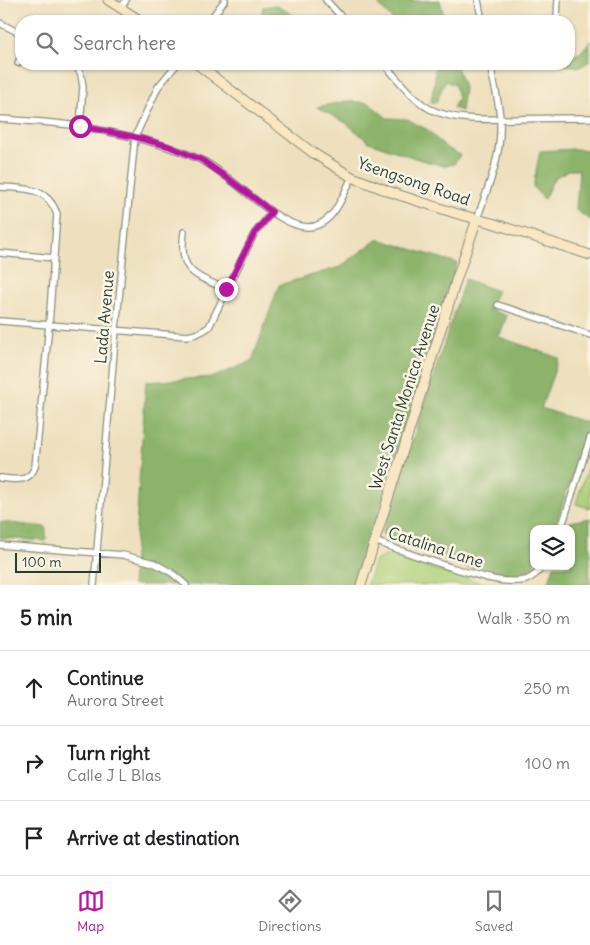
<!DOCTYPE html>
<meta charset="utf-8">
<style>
:root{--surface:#fff;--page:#f2f2f2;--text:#202124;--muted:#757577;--line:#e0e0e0;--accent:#b5179e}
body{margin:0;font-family:Delius,sans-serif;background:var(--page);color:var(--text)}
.controls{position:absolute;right:15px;bottom:15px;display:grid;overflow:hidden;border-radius:10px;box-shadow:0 1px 4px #0004}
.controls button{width:45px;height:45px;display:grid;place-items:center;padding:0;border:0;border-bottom:1px solid var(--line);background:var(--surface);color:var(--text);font:25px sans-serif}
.scale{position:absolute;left:15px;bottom:12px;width:86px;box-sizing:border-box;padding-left:5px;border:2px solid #1f3d34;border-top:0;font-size:14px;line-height:18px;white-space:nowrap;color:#1f3d34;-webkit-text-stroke:4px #fcf5e5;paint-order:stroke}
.stop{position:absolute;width:15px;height:15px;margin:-11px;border:4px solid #b5179e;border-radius:50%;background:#fff}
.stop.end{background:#b5179e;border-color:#fff;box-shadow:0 1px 5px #0008}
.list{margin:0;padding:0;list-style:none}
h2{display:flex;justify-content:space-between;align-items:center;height:65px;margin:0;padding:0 20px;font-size:21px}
h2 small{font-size:16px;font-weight:400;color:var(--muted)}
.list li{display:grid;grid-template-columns:32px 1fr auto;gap:15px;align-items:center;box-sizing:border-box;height:75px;padding:0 20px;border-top:1px solid var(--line)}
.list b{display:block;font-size:19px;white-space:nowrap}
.list p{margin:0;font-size:16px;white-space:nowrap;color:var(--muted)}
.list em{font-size:16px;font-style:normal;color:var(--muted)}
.icon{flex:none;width:28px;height:28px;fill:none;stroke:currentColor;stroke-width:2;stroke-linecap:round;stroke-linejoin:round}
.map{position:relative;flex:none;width:590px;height:585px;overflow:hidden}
.search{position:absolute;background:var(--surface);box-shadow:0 1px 4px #0004;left:15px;right:15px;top:15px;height:55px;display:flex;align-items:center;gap:12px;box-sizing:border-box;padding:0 18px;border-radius:20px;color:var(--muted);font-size:19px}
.sheet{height:290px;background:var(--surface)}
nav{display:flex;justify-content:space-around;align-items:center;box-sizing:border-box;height:70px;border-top:1px solid var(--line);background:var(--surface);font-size:14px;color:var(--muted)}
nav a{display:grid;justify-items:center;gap:2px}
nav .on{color:var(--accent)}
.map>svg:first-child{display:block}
.green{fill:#afd27b;stroke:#678858}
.forest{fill:#8bb46b;stroke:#557850}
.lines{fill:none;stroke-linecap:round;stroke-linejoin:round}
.minor-casing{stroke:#868e79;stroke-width:8}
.secondary-casing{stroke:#868e79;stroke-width:11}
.minor{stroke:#fff;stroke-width:5.5}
.secondary{stroke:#f9e7c3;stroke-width:9}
.route{stroke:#b5179e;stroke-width:6}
.labels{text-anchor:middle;stroke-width:5;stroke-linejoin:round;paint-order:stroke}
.street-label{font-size:16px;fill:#1f3d34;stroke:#fcf5e5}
</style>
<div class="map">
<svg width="590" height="585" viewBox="0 0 590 585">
<rect width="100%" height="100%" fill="#fcf5e5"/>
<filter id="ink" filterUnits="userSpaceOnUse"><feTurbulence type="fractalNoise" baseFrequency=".02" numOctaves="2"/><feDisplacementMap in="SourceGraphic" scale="10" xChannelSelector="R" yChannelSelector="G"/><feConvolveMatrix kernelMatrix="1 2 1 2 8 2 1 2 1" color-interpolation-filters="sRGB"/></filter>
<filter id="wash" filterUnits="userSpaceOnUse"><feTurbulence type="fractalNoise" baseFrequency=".0096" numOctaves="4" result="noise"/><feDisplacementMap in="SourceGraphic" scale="20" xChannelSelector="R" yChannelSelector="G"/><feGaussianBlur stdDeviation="1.12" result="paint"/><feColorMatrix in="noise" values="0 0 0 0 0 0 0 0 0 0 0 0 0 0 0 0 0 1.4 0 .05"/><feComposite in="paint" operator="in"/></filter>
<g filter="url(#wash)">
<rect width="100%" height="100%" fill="#eee0be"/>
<!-- green -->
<path class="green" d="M590 459V508L576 504Z
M391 553 436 570 490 585H367L375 561Z"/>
<!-- forest -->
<path class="forest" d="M376 0 421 1 440 0 445 21H394L382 9Z
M276 5 293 15 299 21H263L261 19 263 7Z
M590 41V61L580 67 559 64H569V57L580 53Z
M435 64H456L464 88 461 111 453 108 458 98 455 85 445 81 436 103 431 102 435 79Z
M347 101 369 103 387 118 407 119 428 130 445 147 460 155 454 164 444 166 421 160 369 142 346 123 317 107Z
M575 149 590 150V220L576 210 579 170H569L554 178 544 199 533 187 540 151Z
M378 239 457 263 355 585H132L146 382 214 377 252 361 279 285 340 267Z
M465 279 497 291 488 309 507 316 499 337 559 358 541 408 590 424 554 529H534V566L523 575H498L460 566 382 534Z
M590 518V585H548L554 566H571V529H568L570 522Z
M0 522 46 527V541L0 538Z"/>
</g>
<g filter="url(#ink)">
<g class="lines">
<!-- minor casing -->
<g class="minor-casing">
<path id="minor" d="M326 0 345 21
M478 0 482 21
M558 0 557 17 559 21
M121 8 126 0
M209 21 225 0
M0 23 21 34
M18 63 21 56
M74 64 81 74 83 87 80 126
M384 64C397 78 413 100 430 109 457 122 488 119 517 119 541 118 566 118 590 118
M338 68 342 64
M0 119C26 121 53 122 79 126 89 127 99 130 109 132 140 138 170 146 199 159 231 173 275 226 307 227 333 227 343 196 352 177
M0 187C25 189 47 186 57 214L49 325 35 467C28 484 15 479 0 478
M477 219C488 187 502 156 500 121 500 103 493 82 490 64
M184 232C178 272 194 275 226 289
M0 253 54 258
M498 305 590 335
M0 321 187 336C196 335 202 332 209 327L254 234 272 212
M561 529 590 438
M374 541C399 550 425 559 450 567 474 574 501 585 526 580 534 577 538 572 544 566
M0 545 123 555 154 563 172 573 186 585
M94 585 116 329 135 137 158 87 177 64"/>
</g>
<!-- secondary casing -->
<g class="secondary-casing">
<path id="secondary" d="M108 0 141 21
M197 64 313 153 352 177 396 194 458 214 492 223 590 255
M361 585 456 281 477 219"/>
</g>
<!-- minor -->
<use href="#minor" class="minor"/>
<!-- secondary -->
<use href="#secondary" class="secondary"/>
</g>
</g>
<g class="lines" filter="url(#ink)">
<!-- route -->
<path class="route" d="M80 126 135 137 168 146 202 160 229 179 272 212 254 234 226 289"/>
</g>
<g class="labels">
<!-- street labels -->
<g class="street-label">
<text transform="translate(414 181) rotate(19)" y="6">Ysengsong Road</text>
<text transform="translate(104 317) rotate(-85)" y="6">Lada Avenue</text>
<text transform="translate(404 397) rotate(-72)" y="6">West Santa Monica Avenue</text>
<text transform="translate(436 547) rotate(18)" y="6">Catalina Lane</text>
</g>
</g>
</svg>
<div class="controls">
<button><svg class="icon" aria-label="layers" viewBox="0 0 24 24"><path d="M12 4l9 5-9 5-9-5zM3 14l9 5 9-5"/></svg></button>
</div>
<div class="scale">100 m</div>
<div class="stop" style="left:80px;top:126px"></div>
<div class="stop end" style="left:226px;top:289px"></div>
<div class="search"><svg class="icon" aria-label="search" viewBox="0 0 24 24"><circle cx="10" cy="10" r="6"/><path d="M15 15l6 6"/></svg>Search here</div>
</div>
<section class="sheet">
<h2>5 min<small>Walk · 350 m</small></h2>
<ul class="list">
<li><svg class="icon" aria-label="ahead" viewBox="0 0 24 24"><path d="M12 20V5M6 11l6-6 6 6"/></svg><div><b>Continue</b><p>Aurora Street</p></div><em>250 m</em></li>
<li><svg class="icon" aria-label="right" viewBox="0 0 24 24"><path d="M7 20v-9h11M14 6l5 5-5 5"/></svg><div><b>Turn right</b><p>Calle J L Blas</p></div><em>100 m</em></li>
<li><svg class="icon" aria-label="arrive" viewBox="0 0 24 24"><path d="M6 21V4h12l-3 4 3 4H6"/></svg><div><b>Arrive at destination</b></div></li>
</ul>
</section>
<nav>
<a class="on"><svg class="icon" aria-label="map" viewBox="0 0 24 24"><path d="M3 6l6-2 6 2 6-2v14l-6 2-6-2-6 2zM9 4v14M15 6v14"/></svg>Map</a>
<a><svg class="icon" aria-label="directions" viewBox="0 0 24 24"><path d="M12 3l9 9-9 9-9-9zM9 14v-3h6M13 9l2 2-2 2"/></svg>Directions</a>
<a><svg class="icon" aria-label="saved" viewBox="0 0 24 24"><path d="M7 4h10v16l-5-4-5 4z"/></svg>Saved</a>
</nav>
